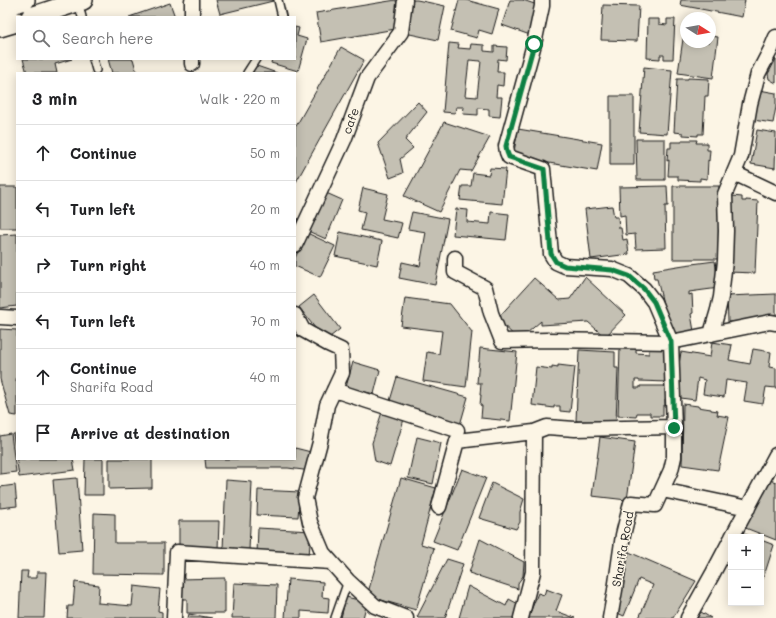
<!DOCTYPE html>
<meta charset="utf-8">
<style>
:root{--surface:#fff;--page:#f2f2f2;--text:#202124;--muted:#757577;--line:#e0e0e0}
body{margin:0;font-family:Mali,sans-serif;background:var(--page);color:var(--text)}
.controls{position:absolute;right:12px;bottom:12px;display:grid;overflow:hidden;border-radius:0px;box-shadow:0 2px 10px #0003}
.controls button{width:36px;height:36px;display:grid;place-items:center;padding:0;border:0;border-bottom:1px solid var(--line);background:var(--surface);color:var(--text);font:20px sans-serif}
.compass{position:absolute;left:680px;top:12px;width:36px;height:36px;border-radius:50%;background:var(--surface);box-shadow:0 2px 10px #0003;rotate:101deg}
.stop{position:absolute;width:12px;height:12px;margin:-9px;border:3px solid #0b8043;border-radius:50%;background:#fff}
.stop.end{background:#0b8043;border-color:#fff;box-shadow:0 1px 4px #0008}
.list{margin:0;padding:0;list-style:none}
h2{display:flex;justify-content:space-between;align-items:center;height:52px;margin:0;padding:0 16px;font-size:17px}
h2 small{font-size:13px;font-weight:400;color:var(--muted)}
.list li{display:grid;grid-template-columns:26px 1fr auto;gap:12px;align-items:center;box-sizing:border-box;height:56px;padding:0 16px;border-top:1px solid var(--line)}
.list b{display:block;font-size:15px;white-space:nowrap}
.list p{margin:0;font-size:13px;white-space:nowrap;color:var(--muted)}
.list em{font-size:13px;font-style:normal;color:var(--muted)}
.icon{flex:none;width:22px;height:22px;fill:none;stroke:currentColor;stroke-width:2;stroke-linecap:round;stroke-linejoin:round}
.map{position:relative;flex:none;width:776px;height:618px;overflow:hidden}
.search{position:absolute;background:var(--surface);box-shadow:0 2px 10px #0003;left:16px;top:16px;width:280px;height:44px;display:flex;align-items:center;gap:10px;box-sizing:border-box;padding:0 14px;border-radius:0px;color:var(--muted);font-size:15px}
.panel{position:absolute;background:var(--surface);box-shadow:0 2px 10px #0003;left:16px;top:72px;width:280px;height:388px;border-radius:0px}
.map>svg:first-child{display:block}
.building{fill:#c4c0b3;stroke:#1c1c1c;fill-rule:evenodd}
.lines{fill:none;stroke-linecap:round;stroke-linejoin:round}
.service-casing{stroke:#1c1c1c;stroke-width:10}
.minor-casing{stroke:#1c1c1c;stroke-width:17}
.secondary-casing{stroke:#1c1c1c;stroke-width:22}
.service{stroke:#fcf5e5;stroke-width:7}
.minor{stroke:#fcf5e5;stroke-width:14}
.secondary{stroke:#fcf5e5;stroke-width:19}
.route{stroke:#0b8043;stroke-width:5}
.labels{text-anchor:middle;stroke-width:3;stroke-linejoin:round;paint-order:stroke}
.street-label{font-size:12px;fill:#1c1c1c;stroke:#fcf5e5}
</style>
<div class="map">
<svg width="776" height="618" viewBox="0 0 776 618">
<rect width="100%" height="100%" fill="#fcf5e5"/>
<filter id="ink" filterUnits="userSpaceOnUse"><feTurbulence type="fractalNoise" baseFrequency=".025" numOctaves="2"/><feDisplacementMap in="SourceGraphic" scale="8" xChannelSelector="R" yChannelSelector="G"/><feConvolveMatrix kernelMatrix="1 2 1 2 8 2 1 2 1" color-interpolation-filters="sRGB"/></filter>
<g filter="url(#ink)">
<!-- building -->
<path class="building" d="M216 0H273V1L220 14Z
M396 0 401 28 321 42 316 13Z
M411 0H417L445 6 438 40 405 33Z
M459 0H466L499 9 492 34 479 30 477 38 451 31Z
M510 0H523L540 6 530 35 502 25Z
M681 0H745L742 17 680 5Z
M170 3 175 17H129Z
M603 5 639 6 637 41 601 40Z
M648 19H659V24L667 25V19H675L673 59H664V55H660V59L647 58Z
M295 27 299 28 297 36 307 39 298 71 271 63 272 59H295Z
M684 32 686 33V42H710V36L718 37 713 78 678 73Z
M449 43 459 44 458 48 470 49 471 44 484 45V51L494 52V46L507 47 506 60 498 59 497 72H504L503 86 497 85 496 97H502L500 117 489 116V109L478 108V115L463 114 464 107H456L455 113 443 112ZM469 60 481 61 477 97 465 96Z
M341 47 364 60 296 182 295 181V128Z
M23 59H72L55 64 57 73H27Z
M108 59H133L137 73H112Z
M776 59V83L769 79 768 74Z
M254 65 277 73H251Z
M644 67 672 70 667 134 639 132Z
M688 78 709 79 708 96H705L703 134H698V136L683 135V133L674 132 677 79H688Z
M759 90 776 93V107L773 123 753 120Z
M610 96H634V165H610Z
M418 102 427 112 405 140 413 148 400 159 403 173 390 178 378 143Z
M444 122 490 137 471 171 460 170 439 212 404 196Z
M518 129 602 143 597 171 513 157Z
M757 130 776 133 775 168 751 164Z
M636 139H665V180H637Z
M682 140H697L696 143H707V150H710L709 161 708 160 707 179 700 178V181L678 180V176H668L669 160 667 161 668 148H671V142H682Z
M490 168 506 169 502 204 460 200 462 186H471L473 173 489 175Z
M667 186 668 206H665L666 248 636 249 635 234 626 235 625 215 620 216 619 187Z
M673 186H719L718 259H673Z
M0 187H17V228H0Z
M363 188 388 194 382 219 402 223 398 238 361 230 365 212 358 210Z
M324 192 342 200 326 239 308 231Z
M732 196 742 197V201H746V200L758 201 755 273 728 272Z
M612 206 614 217H618L619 228H621L623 240 627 239 629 254 591 259 585 209Z
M456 209 468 210 467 222 490 224 491 212 509 214 506 240 453 235Z
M412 212 448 219 435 285 399 278 402 262 420 266 426 232 408 229Z
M340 232 382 241 377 265 335 256Z
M307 233 335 246 320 277 295 266V258Z
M17 234V306L0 308V235Z
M715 261 719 288 689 292V295L692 294 693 313 691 314 695 337 672 341 657 279H654L653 270 684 265Z
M585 277 626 315 605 337 588 322 541 325V321L519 340 497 319 534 278 559 300 570 299Z
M776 294V320L728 322 727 296Z
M314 295 340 329 325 341 299 307Z
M405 298 450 304 472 332 466 387 423 381 427 352 439 354 442 331 401 326Z
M0 329 17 330V374L16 381H17V416L10 415 0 379Z
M712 342 732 345 729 360 750 364 753 349 771 352 769 367 776 368V388L766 387 763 404 744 401 747 383 726 380 724 397 703 394 705 380 698 378 695 400 674 397 681 352 710 357Z
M620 347 636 348V353L649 354V348H669L668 382 639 381V380H635V388H640V386H668V399H665V406H663V416H650V413H637L636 417 618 416Z
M480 348 517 352 510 421 481 418 482 406 480 405 481 395H480L481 383H477Z
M579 350 615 352V368H618L616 422 576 421Z
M353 362 380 370 374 394 346 387Z
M558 365 575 367 570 412 560 411V406H554V408L532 405 536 367 552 369V366L558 367Z
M397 377 468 397 460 425 389 404Z
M683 404 698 406V407L711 409V410L718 411 717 415 729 417 718 470 682 465Z
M382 412 404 419 390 466 375 461 372 443Z
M11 434 16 472 0 474V436Z
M13 434H17V459H73L75 470 19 477Z
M417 437 441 443 433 484 408 478Z
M600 437 635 442 627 500 592 496Z
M295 448 315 453 311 471 288 468H206L205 459H295Z
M85 459H103V495H84Z
M109 459H152V488L109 489Z
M462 469 486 478 457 550 433 541Z
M77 478 82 550 59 552 53 480Z
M401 478 436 488 421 544 434 548 416 610 367 596Z
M767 479 776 482V540L743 527Z
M226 480 252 482 249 550 223 549Z
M492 483 524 499 520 512V522L516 529 479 518Z
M15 485 17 506 0 508V487Z
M258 490 300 492 298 517 257 515Z
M94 513 115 514V543H164V575L93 574Z
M179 521H219L218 549 179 548Z
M258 528 311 531 309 556 257 554Z
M741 533 753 537H740Z
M480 539 524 562 523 576 518 583V589L469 573Z
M761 540 774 545 763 579 761 578Z
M622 549 696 581 673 618H639L653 585 639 579 624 616 613 611Z
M447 559 463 564 445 618H418L417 617Z
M21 571H28L27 578H37V572H46L44 618H19Z
M225 578V613H187V599H179V579Z
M288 579 323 582 322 597 329 598 328 613 301 611V618H285Z
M75 582 99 585 98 603 132 606 134 586 160 589 158 611 162 612V618H67L68 606H73Z
M234 583 277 585 276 618H232Z
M468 586 506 606 509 599 520 605 514 618H459Z
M546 589 562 595 556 611 575 618H528L538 593 544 595Z
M346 597 367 602 363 618H341Z
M701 612 711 618H697Z
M189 614 212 618H188Z"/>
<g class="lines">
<!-- service casing -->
<g class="service-casing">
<path id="service" d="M278 0 282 17
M78 2 82 17
M93 59 96 70
M247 73 256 59
M335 618 348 581"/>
</g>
<!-- minor casing -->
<g class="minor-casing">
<path id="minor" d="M192 0V17
M542 0V6L534 44 506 146 507 152 509 157 543 169 551 254 556 262 565 266 612 269 629 276 644 289 654 302 671 342 674 427V457L671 470 655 505 631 503 623 535 615 590 610 618
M192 59V64
M734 173 776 193
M295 245 344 140 367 78 401 32 405 0
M455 258V272L485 288 491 313 502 341 548 340 671 342 770 322 776 323
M295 315 303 330 328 344 341 350 342 373 327 405 320 442 305 498 310 522 323 553 348 581 375 606 406 618
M0 317 17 318
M711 334 718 310 721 297 725 261 726 231 725 194 741 156 750 104 758 74 771 49 776 37
M334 390 457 430
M662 490 748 508
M439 507 457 441 534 432 547 427 575 429 674 427
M732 537 776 455
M174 618 177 552 331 562
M521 618 533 572 534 432
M688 618 712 575 731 539"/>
</g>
<!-- secondary casing -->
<g class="secondary-casing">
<path id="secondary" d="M0 8 25 0
M31 17 83 0
M0 27 17 22"/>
</g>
<!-- service -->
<use href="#service" class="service"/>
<!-- minor -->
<use href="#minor" class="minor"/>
<!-- secondary -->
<use href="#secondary" class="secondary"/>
</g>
</g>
<g class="lines" filter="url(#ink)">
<!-- route -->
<path class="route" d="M534 44 506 146 507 152 509 157 544 169 551 254 556 262 565 266 612 270 629 276 644 289 654 302 671 342 674 428"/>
</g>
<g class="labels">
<!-- street labels -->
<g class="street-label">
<text transform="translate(351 121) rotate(-70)" y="4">cafe</text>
<text transform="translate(623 549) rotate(-80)" y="4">Sharifa Road</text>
</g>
</g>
</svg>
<div class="controls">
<button>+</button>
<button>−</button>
</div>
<svg class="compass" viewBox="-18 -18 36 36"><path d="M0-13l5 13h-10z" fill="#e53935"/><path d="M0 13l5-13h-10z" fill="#757577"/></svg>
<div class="stop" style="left:534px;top:44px"></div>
<div class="stop end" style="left:674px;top:428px"></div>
<div class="search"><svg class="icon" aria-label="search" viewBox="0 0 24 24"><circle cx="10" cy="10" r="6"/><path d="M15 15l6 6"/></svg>Search here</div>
<section class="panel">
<h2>3 min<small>Walk · 220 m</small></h2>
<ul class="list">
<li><svg class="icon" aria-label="ahead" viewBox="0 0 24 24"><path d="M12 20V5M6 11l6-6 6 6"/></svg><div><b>Continue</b></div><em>50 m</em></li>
<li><svg class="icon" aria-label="left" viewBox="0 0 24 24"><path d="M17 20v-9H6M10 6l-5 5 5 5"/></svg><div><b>Turn left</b></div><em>20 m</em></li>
<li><svg class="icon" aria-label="right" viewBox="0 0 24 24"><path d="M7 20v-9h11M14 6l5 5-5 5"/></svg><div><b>Turn right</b></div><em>40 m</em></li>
<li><svg class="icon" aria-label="left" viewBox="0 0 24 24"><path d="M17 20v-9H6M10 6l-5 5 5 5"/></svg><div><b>Turn left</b></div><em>70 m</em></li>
<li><svg class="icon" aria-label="ahead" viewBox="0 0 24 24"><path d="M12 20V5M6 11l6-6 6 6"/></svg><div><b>Continue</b><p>Sharifa Road</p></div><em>40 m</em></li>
<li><svg class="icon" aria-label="arrive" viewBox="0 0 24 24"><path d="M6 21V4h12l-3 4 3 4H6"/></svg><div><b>Arrive at destination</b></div></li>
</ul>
</section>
</div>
